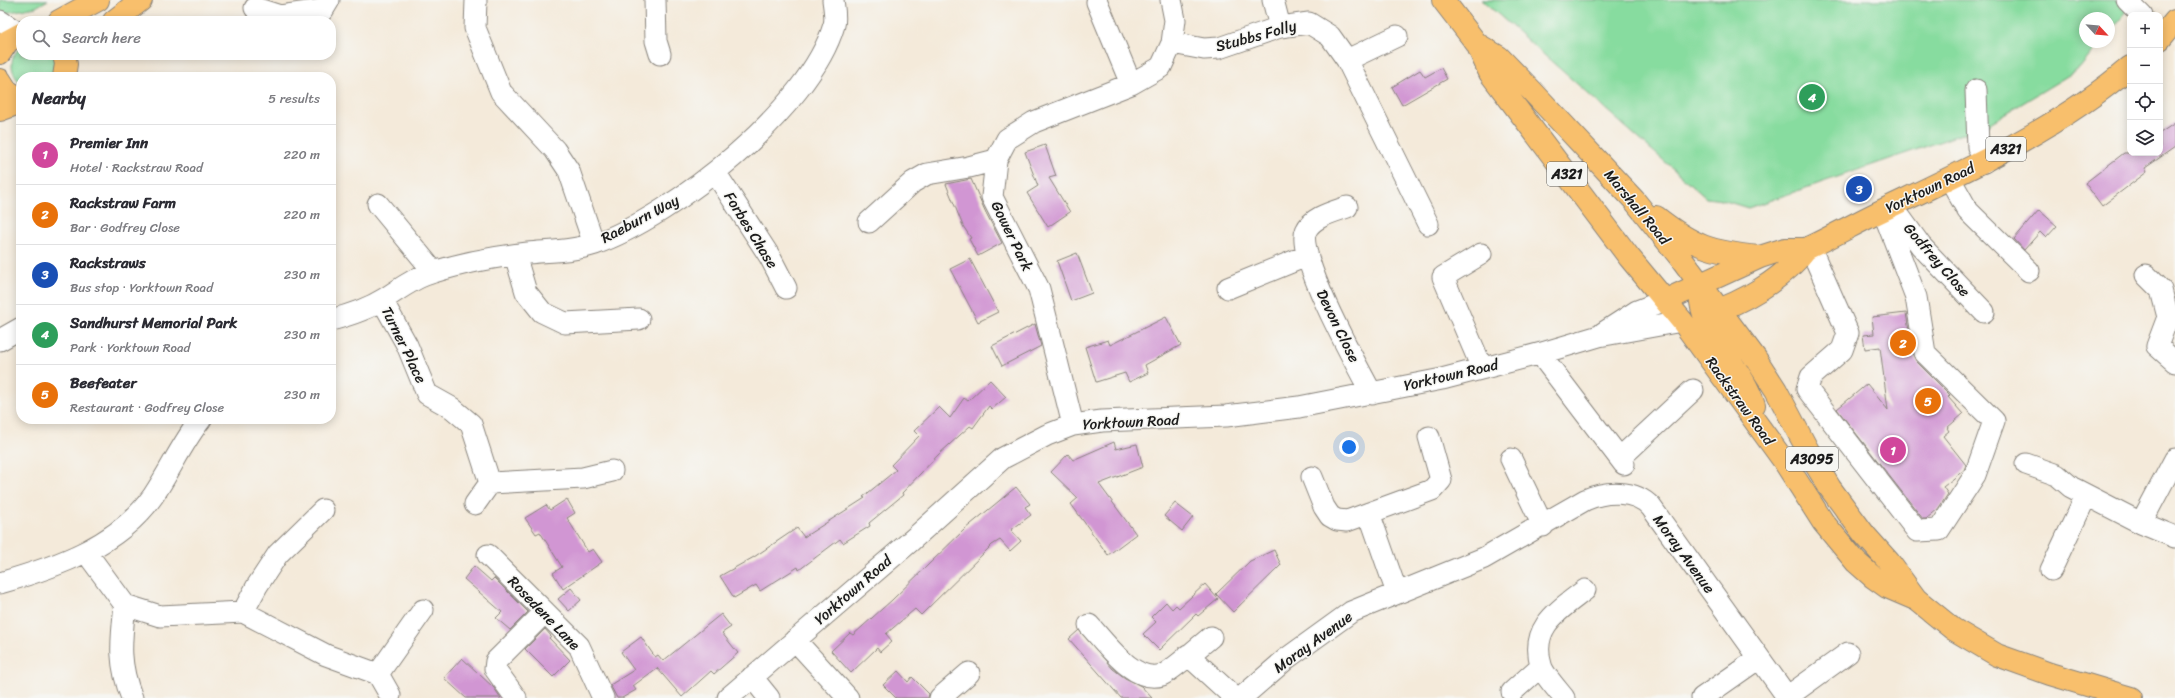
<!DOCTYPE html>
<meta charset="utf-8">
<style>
:root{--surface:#fff;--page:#f7f7f7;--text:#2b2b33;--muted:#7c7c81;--line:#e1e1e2;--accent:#ea580c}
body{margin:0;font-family:Sriracha,sans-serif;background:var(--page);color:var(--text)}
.controls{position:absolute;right:12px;top:12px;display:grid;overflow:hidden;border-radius:8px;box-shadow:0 2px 10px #0003}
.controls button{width:36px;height:36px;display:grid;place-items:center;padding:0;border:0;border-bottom:1px solid var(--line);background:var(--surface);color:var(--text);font:20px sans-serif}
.compass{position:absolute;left:2079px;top:12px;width:36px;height:36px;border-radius:50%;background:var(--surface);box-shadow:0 2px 10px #0003;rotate:116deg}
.you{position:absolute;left:1349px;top:447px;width:14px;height:14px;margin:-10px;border:3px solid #fff;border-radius:50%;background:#1a73e8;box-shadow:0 0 0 6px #1a73e833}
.badge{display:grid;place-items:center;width:26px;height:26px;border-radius:50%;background:var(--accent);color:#fff;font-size:13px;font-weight:700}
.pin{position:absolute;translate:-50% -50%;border:2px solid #fff;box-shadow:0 1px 4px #0006}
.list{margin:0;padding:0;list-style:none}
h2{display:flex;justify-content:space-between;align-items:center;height:52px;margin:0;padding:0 16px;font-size:17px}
h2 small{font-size:13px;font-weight:400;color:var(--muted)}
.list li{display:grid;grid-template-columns:26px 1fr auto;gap:12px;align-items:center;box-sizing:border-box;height:60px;padding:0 16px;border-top:1px solid var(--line)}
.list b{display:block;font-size:15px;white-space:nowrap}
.list p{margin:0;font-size:13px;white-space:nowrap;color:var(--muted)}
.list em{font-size:13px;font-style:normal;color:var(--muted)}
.icon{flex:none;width:22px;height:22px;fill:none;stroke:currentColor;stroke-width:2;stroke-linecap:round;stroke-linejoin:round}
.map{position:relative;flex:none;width:2175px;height:698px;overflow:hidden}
.search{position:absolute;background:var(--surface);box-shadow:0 2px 10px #0003;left:16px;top:16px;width:320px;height:44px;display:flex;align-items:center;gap:10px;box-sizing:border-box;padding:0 14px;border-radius:16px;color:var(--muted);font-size:15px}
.panel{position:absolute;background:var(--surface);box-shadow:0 2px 10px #0003;left:16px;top:72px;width:320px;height:352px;border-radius:16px}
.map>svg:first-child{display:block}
.green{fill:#87dc9f;stroke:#527c5e}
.building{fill:#d196d3}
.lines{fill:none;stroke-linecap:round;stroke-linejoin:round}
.minor-casing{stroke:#88837b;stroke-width:23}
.major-casing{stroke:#88837b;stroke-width:24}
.minor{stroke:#fff;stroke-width:21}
.major{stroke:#f8bf6c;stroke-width:22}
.labels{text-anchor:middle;stroke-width:3;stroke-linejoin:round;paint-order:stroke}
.shield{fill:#f6f6f2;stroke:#5d5d5c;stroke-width:1}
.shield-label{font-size:14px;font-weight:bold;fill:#1c1c1c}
.street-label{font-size:15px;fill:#1c1c1c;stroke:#f6f6f2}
</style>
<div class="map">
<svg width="2175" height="698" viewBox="0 0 2175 698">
<rect width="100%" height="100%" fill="#f6f6f2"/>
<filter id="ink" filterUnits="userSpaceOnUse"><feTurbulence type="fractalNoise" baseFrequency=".025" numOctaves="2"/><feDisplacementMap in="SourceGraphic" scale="8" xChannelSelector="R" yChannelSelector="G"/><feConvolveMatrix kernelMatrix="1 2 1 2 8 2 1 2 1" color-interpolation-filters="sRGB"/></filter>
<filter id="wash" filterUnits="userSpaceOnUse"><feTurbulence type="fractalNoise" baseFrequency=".012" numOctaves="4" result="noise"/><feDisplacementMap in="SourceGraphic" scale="16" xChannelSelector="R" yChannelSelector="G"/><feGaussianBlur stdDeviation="0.9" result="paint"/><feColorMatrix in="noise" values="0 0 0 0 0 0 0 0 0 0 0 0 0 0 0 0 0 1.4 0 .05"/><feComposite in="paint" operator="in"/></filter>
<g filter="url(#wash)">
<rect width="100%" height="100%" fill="#f4eada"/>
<!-- green -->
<path class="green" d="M0 0H48L36 7 0 14Z
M1482 0H2136L2109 33V18H2085V42H2101L2079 69 1985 126 1748 208 1722 200 1706 198Z
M21 47V55H55L56 58 54 77H21V84C10 73 8 57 21 47Z"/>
<g id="blocks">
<!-- building -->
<path class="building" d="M1441 68 1447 79 1402 105 1392 87 1420 70 1425 77Z
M2175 123V147L2145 168 2147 172 2102 206 2085 183 2124 153H2160V133Z
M1045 145 1056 176 1049 178 1070 212 1048 227 1027 193 1038 186 1025 152Z
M971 179 986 213 1002 243 978 256 969 239 971 238 963 226 946 184Z
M2039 210 2057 226 2046 238 2040 232 2024 250 2014 239Z
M1077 253 1092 293 1071 301 1057 261Z
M970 259 998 312 978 322 950 269Z
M1906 313 1913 355 1916 361 1950 395 1948 397 1963 414 1947 428 1949 431 1943 436 1966 465 1964 470 1943 487 1948 494 1938 509 1926 519H1923L1837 409 1867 384 1888 410 1880 347 1865 349 1863 335 1874 334 1872 317Z
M1166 317 1181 345 1145 365 1148 373 1129 382 1125 373 1096 382 1085 347 1108 340 1110 345Z
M1035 324 1041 346 1002 366 992 346Z
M990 380 1006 397 992 409 989 406 973 428 970 426 939 454 902 493 903 495 869 523 870 526 843 543 840 539 799 570 798 567 760 591 756 585 734 598 720 576 754 557 797 528 804 537 865 498 863 497 896 470 891 465 919 436 914 431 939 407 950 418 964 398 968 401Z
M1114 442 1116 449 1137 444 1143 467 1099 484 1136 534 1108 555 1071 504 1078 498 1051 472 1068 454 1073 460Z
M1016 487 1030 504 1025 507 1031 515 1011 530 1021 541 1010 551 1000 540 992 545 921 615 915 609 886 634 892 641 880 652 877 648 851 673 831 651 850 633 853 635 892 600 965 529Z
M567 499 575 513 567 518 588 552 593 549 602 562 563 589 553 573 562 567 540 532 536 534 525 518 546 505 550 510Z
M1175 503 1193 517 1182 531 1164 516Z
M1274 550 1281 565 1233 612 1216 594 1250 561Z
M474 566 491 581 494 578 528 612 510 630 496 618 502 612 464 579Z
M1205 584 1218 599 1198 616 1196 614 1159 650 1143 634 1156 622 1151 617 1166 602 1172 609 1176 605 1179 608Z
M571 588 581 600 569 611 558 599Z
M721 614 731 627 722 633 738 653 714 674 711 671 682 697 657 668 633 686 636 690 622 698H617L610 685 634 670 621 652 641 637 655 657 658 655 663 661Z
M545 629 551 636 549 638 570 660 553 677 525 649Z
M1079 630 1113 669 1125 678 1141 686 1152 698H1121L1069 639Z
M462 658 494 688 501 698H466L444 678Z
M898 671 908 682 912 677 929 694 928 698H896L883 685Z"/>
</g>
</g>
<g filter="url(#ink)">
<use href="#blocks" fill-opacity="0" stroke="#88837b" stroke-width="1"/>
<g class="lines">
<!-- minor casing -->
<g class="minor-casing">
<path id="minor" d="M476 0 475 28 501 92 555 150 569 171 594 244
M655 0 656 41 660 54
M1273 0 1280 27
M2127 0 2142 15
M1097 2 1131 84
M255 8 280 16 323 10 329 0
M0 21 20 34
M1172 43 1204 49 1219 48 1280 27 1309 23 1330 36 1347 60 1428 224
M1347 60 1397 36
M1976 90 1978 147 1984 162
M715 172 770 257 786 288
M1950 179 1968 211 2029 271
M378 204 434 272
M1892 206 1921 246 1984 312
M1347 207C1333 212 1312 217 1306 231 1295 255 1358 368 1372 394
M869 222 913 182 927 174 969 167 996 160
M1810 247 1848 333 1842 350 1811 377 1807 389 1917 531 1939 530 1975 475 1994 421 1925 353 1916 297 1883 211
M1481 254 1443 277 1482 368
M515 255 526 292 542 312 565 323 639 319
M2146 275 2161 290 2168 317 2157 346 2175 362
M1228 288 1306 256
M382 300 407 345 427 394 452 408 471 424 490 483 475 504
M331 320C350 315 368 309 384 299 397 291 411 280 425 275 459 263 493 257 528 253 550 251 574 251 595 244 674 216 810 108 834 25 836 18 834 8 833 0
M1603 333 1637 311 1666 300
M0 340 21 328
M1542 353 1547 363 1624 464
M1073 425 1039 289 992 197 996 160 1007 139 1034 122 1131 84 1161 67 1172 43 1175 20 1171 0
M1620 458 1693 390
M1511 459 1543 526
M2026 464 2057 475 2071 487 2141 523 2175 537
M1312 477 1324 507 1330 516 1337 520 1347 521 1432 490 1441 480 1429 437
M490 483 583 478 612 471
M1369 513 1397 593
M2141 523 2175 459
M86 552 125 605 160 616 243 612 326 655 378 674 390 695
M488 555 579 646 603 698
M2051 570 2086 496
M0 583C56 567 118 546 153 496 170 471 182 443 201 419
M125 605C121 642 118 663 132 698
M243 612 257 586 278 554 323 510
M1089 625C1106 643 1134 684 1162 675 1171 672 1202 644 1211 637
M795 640 848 698
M1188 655 1235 698
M378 674 423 610
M752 677 769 698
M1512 692 1541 666
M1787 697 1848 653
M516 698 495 669 496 661 545 612
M728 698 912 540 1003 458 1047 435 1073 425 1102 421 1226 416 1299 407 1442 379 1542 353 1599 336 1682 321
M940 698 969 673
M1241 698 1286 659 1351 612 1484 558 1585 500C1605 491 1635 489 1651 507L1788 698
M1564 698C1558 690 1543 674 1541 665 1530 627 1558 611 1585 590
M1702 698 1759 658"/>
</g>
<!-- major casing -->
<g class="major-casing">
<path id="major" d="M1443 0 1477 44 1490 73 1629 257 1682 321 1784 461 1823 522 1856 562 1873 577 1887 587 1915 599
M59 21 98 0
M114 21 141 0
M2160 39 2175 21
M1477 44 1499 57 1532 91 1634 200 1683 261 1756 359 1776 390 1813 460 1830 488 1864 534 1889 562 1916 599 1953 629 1997 655 2050 674 2131 698
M0 53 8 41 21 34
M64 55 66 64 64 77
M0 80 7 91 21 99
M0 110 21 102
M1656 217C1694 247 1711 252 1759 257
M1701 284C1694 331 1742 363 1754 405
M1666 300 1760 257 1785 249H1806C1829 238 1851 226 1873 215 1962 172 2054 132 2130 67
M1707 314C1742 303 1784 279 1806 249"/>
</g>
<!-- minor -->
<use href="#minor" class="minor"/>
<!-- major -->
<use href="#major" class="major"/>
</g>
</g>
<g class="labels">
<!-- shield labels -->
<g class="shield">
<rect x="1986" y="137" width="40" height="24" rx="3"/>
<rect x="1547" y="162" width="40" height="24" rx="3"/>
<rect x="1786" y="447" width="52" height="24" rx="3"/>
</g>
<g class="shield-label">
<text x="2006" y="154">A321</text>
<text x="1567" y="179">A321</text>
<text x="1812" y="464">A3095</text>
</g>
<!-- street labels -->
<g class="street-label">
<text transform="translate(1256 36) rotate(-15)" y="5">Stubbs Folly</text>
<text transform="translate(1930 188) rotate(-26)" y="5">Yorktown Road</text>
<text transform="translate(1637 207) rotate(50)" y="5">Marshall Road</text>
<text transform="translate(640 219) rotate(-28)" y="5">Raeburn Way</text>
<text transform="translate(751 230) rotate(58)" y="5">Forbes Chase</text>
<text transform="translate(1012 236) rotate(64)" y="5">Gower Park</text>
<text transform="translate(1937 260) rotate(49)" y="5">Godfrey Close</text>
<text transform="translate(1338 326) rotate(64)" y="5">Devon Close</text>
<text transform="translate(404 345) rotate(64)" y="5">Turner Place</text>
<text transform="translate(1451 375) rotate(-13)" y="5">Yorktown Road</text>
<text transform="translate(1740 401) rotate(54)" y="5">Rackstraw Road</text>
<text transform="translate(1131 422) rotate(-3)" y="5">Yorktown Road</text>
<text transform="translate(1684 554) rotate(54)" y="5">Moray Avenue</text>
<text transform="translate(853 590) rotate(-41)" y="5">Yorktown Road</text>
<text transform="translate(544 613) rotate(46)" y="5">Rosedene Lane</text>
<text transform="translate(1313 642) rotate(-36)" y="5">Moray Avenue</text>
</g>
</g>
</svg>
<div class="controls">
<button>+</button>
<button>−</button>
<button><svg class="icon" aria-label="locate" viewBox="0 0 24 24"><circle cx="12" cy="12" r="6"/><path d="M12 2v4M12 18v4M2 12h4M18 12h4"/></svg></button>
<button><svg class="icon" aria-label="layers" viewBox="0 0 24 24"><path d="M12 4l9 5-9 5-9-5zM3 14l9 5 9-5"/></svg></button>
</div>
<svg class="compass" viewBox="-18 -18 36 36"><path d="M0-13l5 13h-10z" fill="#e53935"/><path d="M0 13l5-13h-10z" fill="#7c7c81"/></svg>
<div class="you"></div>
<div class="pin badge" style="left:1893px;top:450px;background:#d1479c">1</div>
<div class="pin badge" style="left:1903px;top:343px;background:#e8710a">2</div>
<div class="pin badge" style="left:1859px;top:189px;background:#1a4fb4">3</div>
<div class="pin badge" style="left:1812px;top:97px;background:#2e9e5b">4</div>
<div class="pin badge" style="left:1928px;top:401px;background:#e8710a">5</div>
<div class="search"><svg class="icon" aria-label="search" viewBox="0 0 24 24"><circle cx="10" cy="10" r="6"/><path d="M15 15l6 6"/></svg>Search here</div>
<section class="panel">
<h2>Nearby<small>5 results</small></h2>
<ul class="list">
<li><span class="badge" style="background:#d1479c">1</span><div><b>Premier Inn</b><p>Hotel · Rackstraw Road</p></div><em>220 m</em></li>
<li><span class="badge" style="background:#e8710a">2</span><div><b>Rackstraw Farm</b><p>Bar · Godfrey Close</p></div><em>220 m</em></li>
<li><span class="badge" style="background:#1a4fb4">3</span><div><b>Rackstraws</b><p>Bus stop · Yorktown Road</p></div><em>230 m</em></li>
<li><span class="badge" style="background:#2e9e5b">4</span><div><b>Sandhurst Memorial Park</b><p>Park · Yorktown Road</p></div><em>230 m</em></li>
<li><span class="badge" style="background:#e8710a">5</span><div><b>Beefeater</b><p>Restaurant · Godfrey Close</p></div><em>230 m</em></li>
</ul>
</section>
</div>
